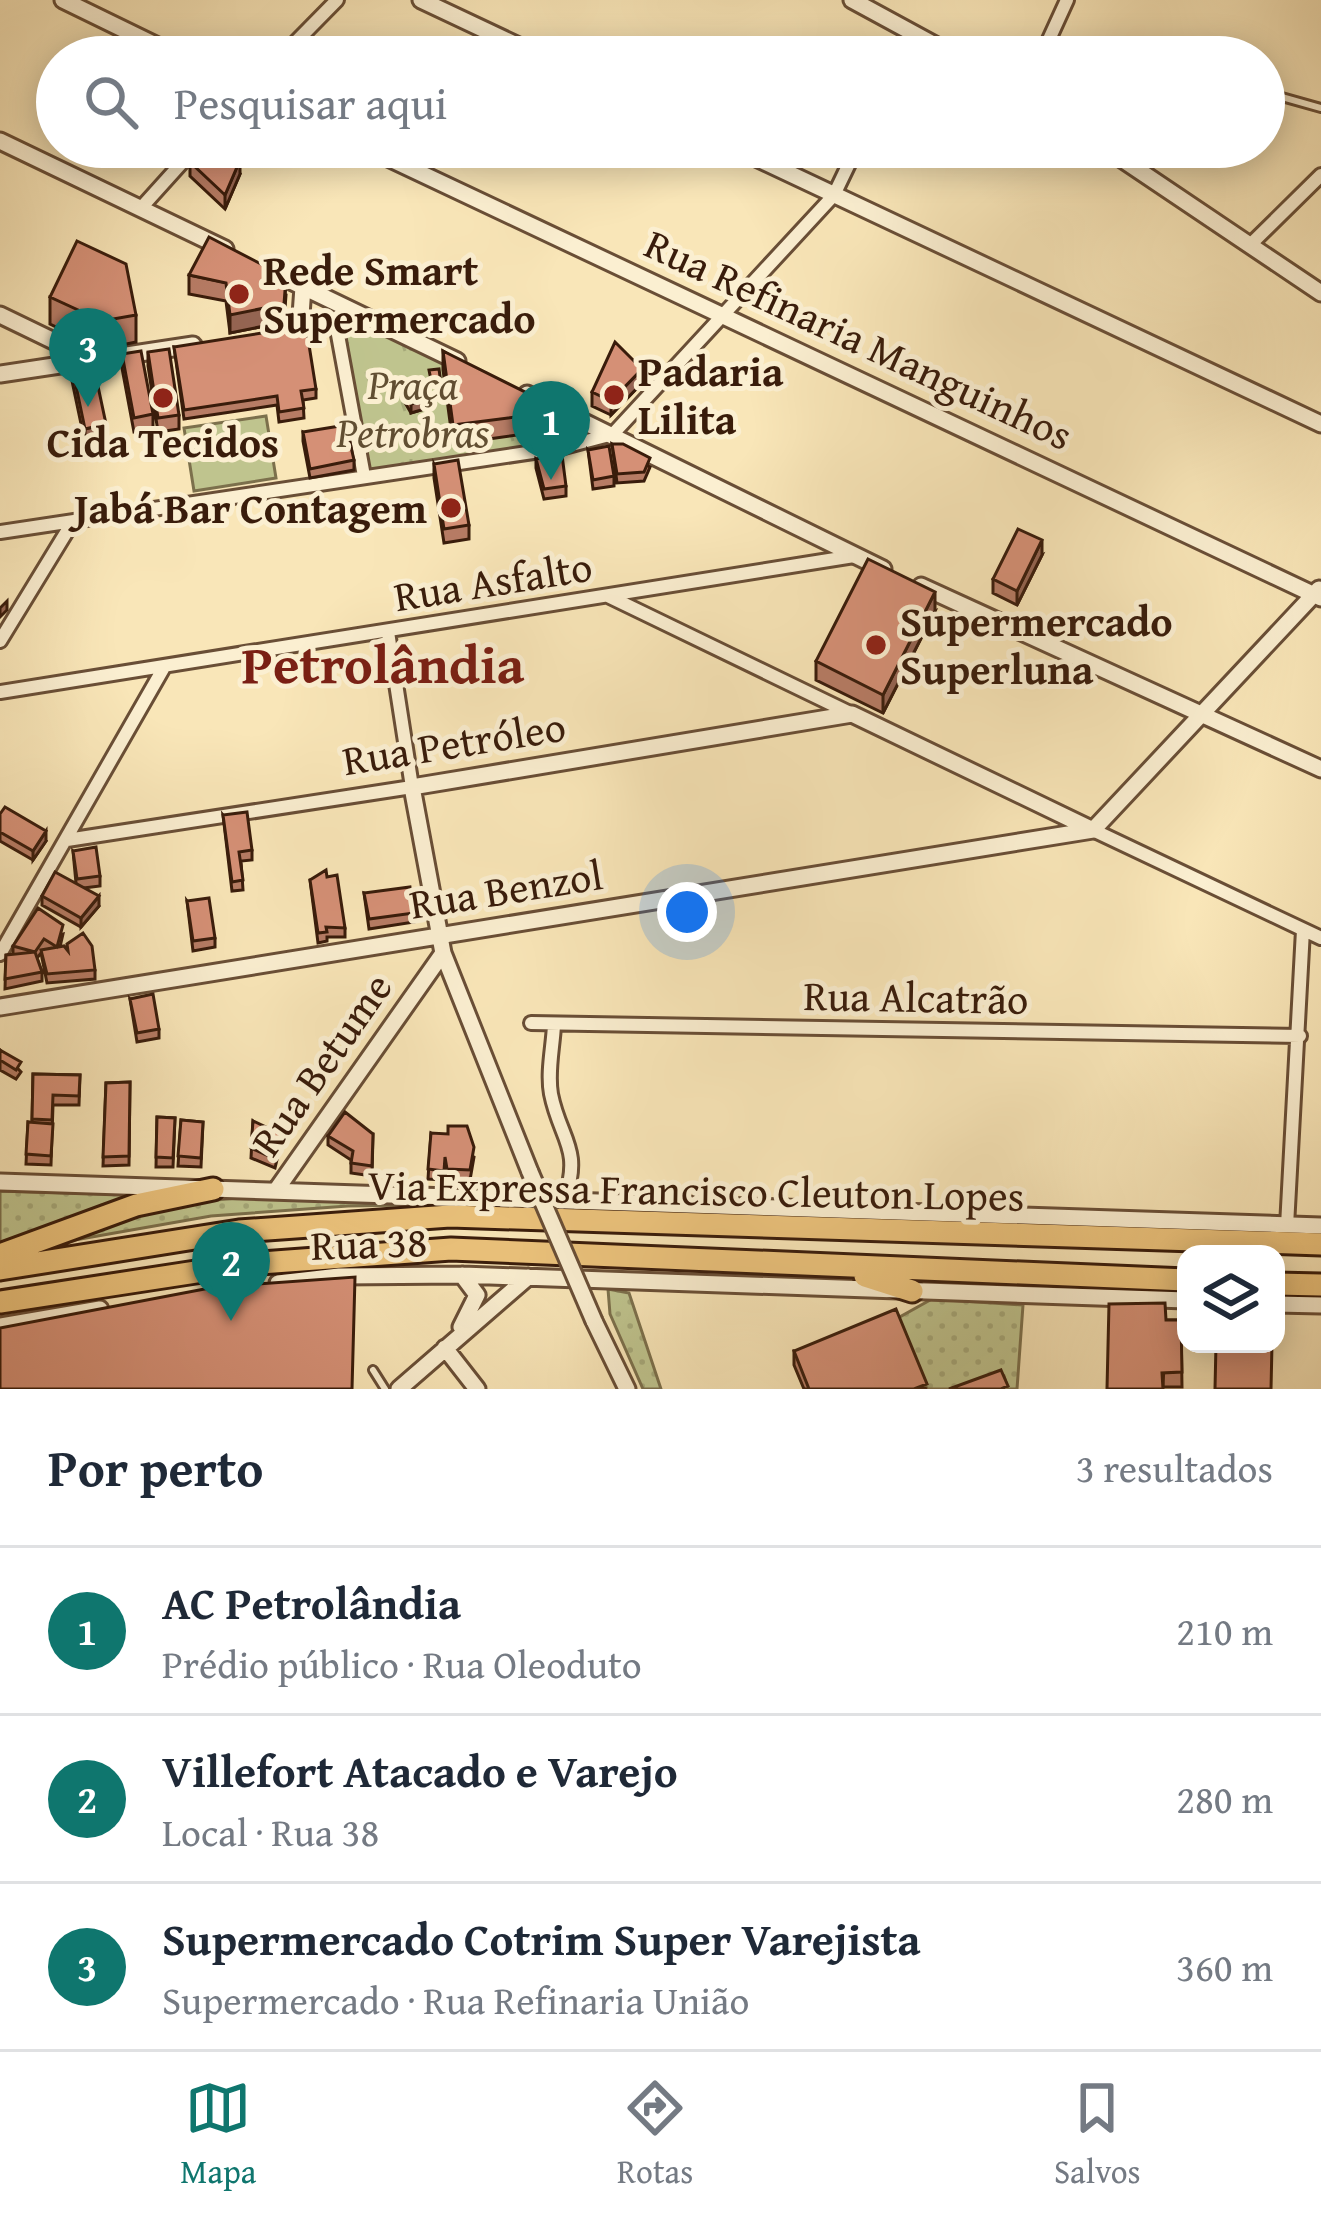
<!DOCTYPE html>
<html lang="pt">
<meta charset="utf-8">
<style>
:root{--surface:#fff;--page:#f2f2f3;--text:#1f2937;--muted:#747a83;--line:#e0e1e3;--accent:#0f766e}
body{margin:0;font-family:"Gentium Book Plus",serif;background:var(--page);color:var(--text)}
.controls{position:absolute;right:36px;bottom:36px;display:grid;overflow:hidden;border-radius:24px;box-shadow:0 6px 30px #0003}
.controls button{width:108px;height:108px;display:grid;place-items:center;padding:0;border:0;border-bottom:3px solid var(--line);background:var(--surface);color:var(--text);font:60px sans-serif}
.you{position:absolute;left:687px;top:912px;width:42px;height:42px;margin:-30px;border:9px solid #fff;border-radius:50%;background:#1a73e8;box-shadow:0 0 0 18px #1a73e833}
.badge{display:grid;place-items:center;width:78px;height:78px;border-radius:50%;background:var(--accent);color:#fff;font-size:39px;font-weight:700}
.pin{position:absolute;translate:-50% -99px;filter:drop-shadow(0 3px 6px #0008)}
.pin::after{content:'';position:absolute;top:63px;width:42px;height:36px;background:inherit;clip-path:polygon(0 0,100% 0,50% 100%)}
.list{margin:0;padding:0;list-style:none}
h2{display:flex;justify-content:space-between;align-items:center;height:156px;margin:0;padding:0 48px;font-size:51px}
h2 small{font-size:39px;font-weight:400;color:var(--muted)}
.list li{display:grid;grid-template-columns:78px 1fr auto;gap:36px;align-items:center;box-sizing:border-box;height:168px;padding:0 48px;border-top:3px solid var(--line)}
.list b{display:block;font-size:45px;white-space:nowrap}
.list p{margin:0;font-size:39px;white-space:nowrap;color:var(--muted)}
.list em{font-size:39px;font-style:normal;color:var(--muted)}
.icon{flex:none;width:66px;height:66px;fill:none;stroke:currentColor;stroke-width:2;stroke-linecap:round;stroke-linejoin:round}
.map{position:relative;flex:none;width:1321px;height:1389px;overflow:hidden}
.search{position:absolute;background:var(--surface);box-shadow:0 6px 30px #0003;left:36px;right:36px;top:36px;height:132px;display:flex;align-items:center;gap:30px;box-sizing:border-box;padding:0 42px;border-radius:66px;color:var(--muted);font-size:45px}
.sheet{height:660px;background:var(--surface)}
nav{display:flex;justify-content:space-around;align-items:center;box-sizing:border-box;height:168px;border-top:3px solid var(--line);background:var(--surface);font-size:33px;color:var(--muted)}
nav a{display:grid;justify-items:center;gap:6px}
nav .on{color:var(--accent)}
.map>svg:first-child{display:block}
.grass{fill:url(#grass-dots);stroke:#7c704c;stroke-width:3}
.park{fill:url(#park-tufts);stroke:#7c704c;stroke-width:3}
.pitch{fill:#bfc48e;stroke:#7c704c;stroke-width:3}
.lines{fill:none;stroke-linecap:round;stroke-linejoin:round}
.service-casing{stroke:#694e36;stroke-width:12}
.minor-casing{stroke:#694e36;stroke-width:18}
.tertiary-casing{stroke:#694e36;stroke-width:21}
.trunk-casing{stroke:#391c0b;stroke-width:27}
.service{stroke:#fbefd1;stroke-width:6}
.minor{stroke:#fbefd1;stroke-width:12}
.tertiary{stroke:#fbefd1;stroke-width:15}
.trunk{stroke:#ecc37c;stroke-width:21}
.tertiary-bridge-casing{stroke:#694e36;stroke-width:21;stroke-linecap:butt}
.tertiary-bridge{stroke:#fbefd1;stroke-width:15}
.wall{fill:#b77c65;stroke:#391c0b;stroke-width:3}
.shaded-wall{fill:#956553;stroke:#391c0b;stroke-width:3}
.building{fill:#d59076;stroke:#391c0b;stroke-width:3}
.poi-dot{fill:#8f2418;stroke:#fbefd1;stroke-width:4.5}
.labels{text-anchor:middle;stroke-width:10;stroke-linejoin:round;paint-order:stroke}
.poi-label{font-size:42px;font-weight:bold;fill:#391c0b;stroke:#fbefd1;text-anchor:start}
.street-label{font-size:42px;fill:#391c0b;stroke:#fbefd1}
.park-label{font-size:42px;font-style:italic;fill:#614e32;stroke:#fbefd1}
.district-label{font-size:54px;font-weight:bold;fill:#7a1f14;stroke:#fbefd1}
</style>
<div class="map">
<svg width="1321" height="1389" viewBox="0 0 1321 1389">
<defs>
<pattern id="grass-dots" width="8" height="8" patternUnits="userSpaceOnUse" patternTransform="scale(3)"><rect width="8" height="8" fill="#bfc48e"/><path d="M2 2h.1M6 6h.1" fill="none" stroke="#a5a879" stroke-width="1.8" stroke-linecap="round"/></pattern>
<pattern id="park-tufts" width="24" height="20" patternUnits="userSpaceOnUse" patternTransform="scale(3)"><rect width="24" height="20" fill="#bfc48e"/><path d="M3 7l-1-3M5 7V3M7 7l1-3M15 17l-1-3M17 17v-4M19 17l1-3" fill="none" stroke="#a5a879"/></pattern>
</defs>
<rect width="100%" height="100%" fill="#f9e6b8"/>
<filter id="stains"><feTurbulence type="fractalNoise" baseFrequency=".00167" numOctaves="4"/><feColorMatrix values="0 0 0 0 .2 0 0 0 0 .09 0 0 0 0 .02 0 0 0 .5 -.17"/></filter>
<radialGradient id="worn" r=".72"><stop offset=".6" stop-color="#630" stop-opacity="0"/><stop offset="1" stop-color="#630" stop-opacity=".3"/></radialGradient>
<!-- grass -->
<path class="grass" d="M0 1191 140 1195 0 1244Z
M258 1196 535 1203 348 1206 211 1216 52 1244 174 1204Z
M608 1289 629 1293 661 1389H643L610 1314Z
M932 1299 1023 1305 1017 1389H1008L1004 1376 968 1389H927L898 1318Z"/>
<!-- park -->
<path class="park" d="M373 326 560 418 563 434 557 445 366 473 343 332Z"/>
<!-- pitch -->
<path class="pitch" d="M266 416 276 478 194 491 184 428Z"/>
<g class="lines">
<!-- service casing -->
<g class="service-casing">
<path id="service" d="M1264 92 1321 108
M373 1370 385 1389"/>
</g>
<!-- minor casing -->
<g class="minor-casing">
<path id="minor" d="M281 57 337 0
M900 57 911 32
M1041 57 1067 0
M141 208 196 147
M1251 244 1321 175
M336 324 364 476
M560 448 567 437 564 412
M0 532 560 448 613 434 834 195 857 147
M608 596 852 714
M0 641 72 523
M0 692 854 556
M1093 830 1321 938
M67 840 412 787 388 632
M0 954 163 669
M531 1023 1300 1036
M554 1025C553 1047 547 1072 551 1094 560 1139 582 1148 565 1198
M1287 1226 1303 930"/>
</g>
<!-- tertiary casing -->
<g class="tertiary-casing">
<path id="tertiary" d="M63 0 180 57
M421 0 542 57
M852 0 957 57
M0 141 225 249
M365 147 1321 598
M733 147 1321 424
M1104 147 1321 293
M268 270 457 361
M0 315 93 360
M300 329 303 287
M288 331 366 320
M0 374 193 345
M527 394 883 569
M921 586 1321 769
M1093 830 1319 589
M0 1007 1093 830
M530 1172 443 953 412 787 852 714 1093 830
M0 1182 1321 1226
M277 1189 443 953
M278 1283 339 1276 462 1275 1186 1300
M1276 1304 1321 1305
M594 1321 627 1389
M0 1326 100 1309
M461 1327 477 1295 462 1275
M445 1348 477 1389
M399 1389 528 1277"/>
</g>
<!-- trunk casing -->
<g class="trunk-casing">
<path id="trunk" d="M0 1255 136 1205 213 1189
M0 1269 239 1231 450 1216 1321 1244
M865 1276 912 1291
M1276 1284 1321 1285
M0 1302 248 1264 451 1249 1186 1280"/>
</g>
<!-- service -->
<use href="#service" class="service"/>
<!-- minor -->
<use href="#minor" class="minor"/>
<!-- tertiary -->
<use href="#tertiary" class="tertiary"/>
<!-- trunk -->
<use href="#trunk" class="trunk"/>
<!-- tertiary-bridge casing -->
<g class="tertiary-bridge-casing">
<path id="tertiary-bridge" d="M530 1172 594 1321"/>
</g>
<!-- tertiary-bridge -->
<use href="#tertiary-bridge" class="tertiary-bridge"/>
</g>
<!-- wall -->
<path class="wall" d="M190 162 240 174 225 209 190 176Z
M189 275 286 295 284 322 230 333 226 301 189 294Z
M50 297 136 315V342L102 349 50 324Z
M174 347 316 389V398L303 400 304 418 279 422 277 405 184 419Z
M443 351 546 413V431L453 444 443 370Z
M148 352 179 415V429L158 432 148 366Z
M122 354 153 414V429L134 432 122 368Z
M71 362 106 438 85 443 71 376Z
M642 383 611 415 592 406V392Z
M400 385 428 408 411 413 400 394Z
M303 432 354 460V470L310 478 303 441Z
M612 444 650 467 644 481 617 483Z
M588 450 614 476V486L593 489Z
M536 459 566 486V496L544 499 536 468Z
M434 464 469 525V539L444 543 434 478Z
M1042 555 1017 605 993 593V579Z
M935 611 883 713 816 680V661Z
M0 814 46 841 33 860 0 841Z
M223 815 252 850V860L241 861 243 890 232 891Z
M73 851 100 876V886L84 888 99 906 81 927 42 905V896L76 883Z
M327 877 345 928V937H327V941L318 943 310 880Z
M364 893 414 913V922L369 929Z
M187 901 215 938V947L193 951Z
M63 934 60 947 95 970V979L47 983 41 953 37 958 42 972V981L5 989 6 955 13 954V946Z
M130 999 159 1029V1038L137 1042Z
M0 1050 21 1072 16 1079 0 1070Z
M33 1074 80 1075 79 1105H53L51 1165 26 1164 28 1122 32 1123Z
M130 1082 129 1165 103 1166 106 1083Z
M157 1117 175 1118 173 1167H156Z
M181 1120 203 1122 201 1167 178 1166Z
M253 1121 281 1143 275 1168 251 1158Z
M431 1133 474 1157 470 1180 447 1178 445 1166 444 1180 428 1179Z
M373 1134 372 1176 351 1173V1160L328 1145V1136Z
M1166 1320H1181L1182 1387H1163Z
M794 1351 927 1389H804L794 1365Z"/>
<!-- shaded-wall -->
<path class="shaded-wall" d="M240 160V174L225 209V195Z
M286 277 284 322 230 333V315Z
M642 369V383L611 415V401Z
M428 399V408L411 413V404Z
M106 424V438L85 443V429Z
M1042 540V555L1017 605V591Z
M935 592V611L883 713V695Z
M7 601V610L0 617V608Z
M46 831V841L33 860V851Z
M99 896V906L81 927V918Z"/>
<!-- building -->
<path class="building" d="M201 147H227L240 160 225 195 190 162Z
M209 237 286 277 284 304 230 315 226 283 189 275Z
M77 241 126 264 136 315 102 321 50 297Z
M306 326 316 389 301 391 304 408 279 412 277 396 184 410 174 347Z
M615 342 642 369 611 401 592 392Z
M169 349 179 415 158 418 148 352Z
M141 351 153 414 134 418 122 354Z
M443 351 545 402 546 413 453 425Z
M92 358 106 424 85 429 71 362Z
M439 369 441 384 432 385 429 370Z
M417 381 428 399 411 404 400 385Z
M346 425 354 460 310 469 303 432Z
M612 444H623L650 458 644 472 617 474Z
M609 446 614 476 593 480 588 450Z
M562 455 566 486 544 489 536 459Z
M458 460 469 525 444 529 434 464Z
M1018 529 1042 540 1017 591 993 579Z
M868 559 935 592 883 695 816 661Z
M5 807 46 831 33 851 0 832V814Z
M247 812 252 850 239 852 243 880 232 882 223 815Z
M96 847 100 876 77 879 73 851Z
M326 870 327 877 337 875 345 928 326 927 327 932 318 933 310 880Z
M55 872 99 896 81 918 42 896Z
M410 887 414 913 369 919 364 893Z
M209 898 215 938 193 941 187 901Z
M38 908 63 925 57 947 44 939 35 952 13 946Z
M83 933 92 946 95 970 47 974 41 950 64 946 68 951 67 944Z
M35 952 42 972 5 979 6 955Z
M153 994 159 1029 137 1033 130 999Z
M0 1050 21 1062 16 1070 0 1060Z
M33 1074 80 1075 79 1096 53 1095 52 1120 32 1119Z
M130 1082 129 1156 103 1157 106 1083Z
M345 1112 373 1134 372 1166 351 1163 353 1151 328 1136Z
M157 1117 175 1118 173 1158 156 1157Z
M181 1120 203 1122 201 1158 178 1156Z
M253 1121 281 1134 275 1159 251 1148Z
M28 1122 53 1124 51 1156 26 1154Z
M448 1126H467L474 1147 470 1170 447 1169 445 1157 444 1171 428 1169 431 1133 448 1134Z
M355 1277 352 1389H0V1328L215 1287Z
M1165 1303 1166 1320H1181L1182 1372 1162 1373 1163 1389H1107L1109 1304Z
M896 1309 927 1384 914 1389H809L794 1351Z
M1216 1344H1272L1271 1389H1215Z
M1001 1370 1008 1386 1001 1389H949Z"/>
<!-- markers -->
<g class="poi-dot">
<circle cx="239" cy="294" r="12"/>
<circle cx="614" cy="395" r="12"/>
<circle cx="163" cy="398" r="12"/>
<circle cx="451" cy="508" r="12"/>
<circle cx="876" cy="645" r="12"/>
</g>
<g class="labels">
<!-- poi labels -->
<g class="poi-label">
<text x="263" y="285">Rede Smart<tspan x="263" dy="48">Supermercado</tspan></text>
<text x="638" y="386">Padaria<tspan x="638" dy="48">Lilita</tspan></text>
<text x="163" y="457" text-anchor="middle">Cida Tecidos</text>
<text x="427" y="523" text-anchor="end">Jabá Bar Contagem</text>
<text x="900" y="636">Supermercado<tspan x="900" dy="48">Superluna</tspan></text>
</g>
<!-- street labels -->
<g class="street-label">
<text transform="translate(859 339) rotate(25)" y="15">Rua Refinaria Manguinhos</text>
<text transform="translate(493 581) rotate(-9)" y="15">Rua Asfalto</text>
<text transform="translate(454 743) rotate(-9)" y="15">Rua Petróleo</text>
<text transform="translate(506 889) rotate(-9)" y="15">Rua Benzol</text>
<text transform="translate(916 997) rotate(1)" y="15">Rua Alcatrão</text>
<text transform="translate(321 1064) rotate(-55)" y="15">Rua Betume</text>
<text transform="translate(696 1190) rotate(1)" y="15">Via Expressa Francisco Cleuton Lopes</text>
<text transform="translate(369 1243) rotate(-2)" y="15">Rua 38</text>
</g>
<!-- park labels -->
<g class="park-label">
<text x="413" y="399">Praça<tspan x="413" dy="48">Petrobras</tspan></text>
</g>
<!-- district labels -->
<g class="district-label">
<text x="383" y="683">Petrolândia</text>
</g>
</g>
<rect width="100%" height="100%" filter="url(#stains)"/>
<rect width="100%" height="100%" fill="url(#worn)"/>
</svg>
<div class="controls">
<button><svg class="icon" aria-label="layers" viewBox="0 0 24 24"><path d="M12 4l9 5-9 5-9-5zM3 14l9 5 9-5"/></svg></button>
</div>
<div class="you"></div>
<div class="pin badge" style="left:551px;top:480px">1</div>
<div class="pin badge" style="left:231px;top:1321px">2</div>
<div class="pin badge" style="left:88px;top:407px">3</div>
<div class="search"><svg class="icon" aria-label="search" viewBox="0 0 24 24"><circle cx="10" cy="10" r="6"/><path d="M15 15l6 6"/></svg>Pesquisar aqui</div>
</div>
<section class="sheet">
<h2>Por perto<small>3 resultados</small></h2>
<ul class="list">
<li><span class="badge">1</span><div><b>AC Petrolândia</b><p>Prédio público · Rua Oleoduto</p></div><em>210 m</em></li>
<li><span class="badge">2</span><div><b>Villefort Atacado e Varejo</b><p>Local · Rua 38</p></div><em>280 m</em></li>
<li><span class="badge">3</span><div><b>Supermercado Cotrim Super Varejista</b><p>Supermercado · Rua Refinaria União</p></div><em>360 m</em></li>
</ul>
</section>
<nav>
<a class="on"><svg class="icon" aria-label="map" viewBox="0 0 24 24"><path d="M3 6l6-2 6 2 6-2v14l-6 2-6-2-6 2zM9 4v14M15 6v14"/></svg>Mapa</a>
<a><svg class="icon" aria-label="directions" viewBox="0 0 24 24"><path d="M12 3l9 9-9 9-9-9zM9 14v-3h6M13 9l2 2-2 2"/></svg>Rotas</a>
<a><svg class="icon" aria-label="saved" viewBox="0 0 24 24"><path d="M7 4h10v16l-5-4-5 4z"/></svg>Salvos</a>
</nav>
